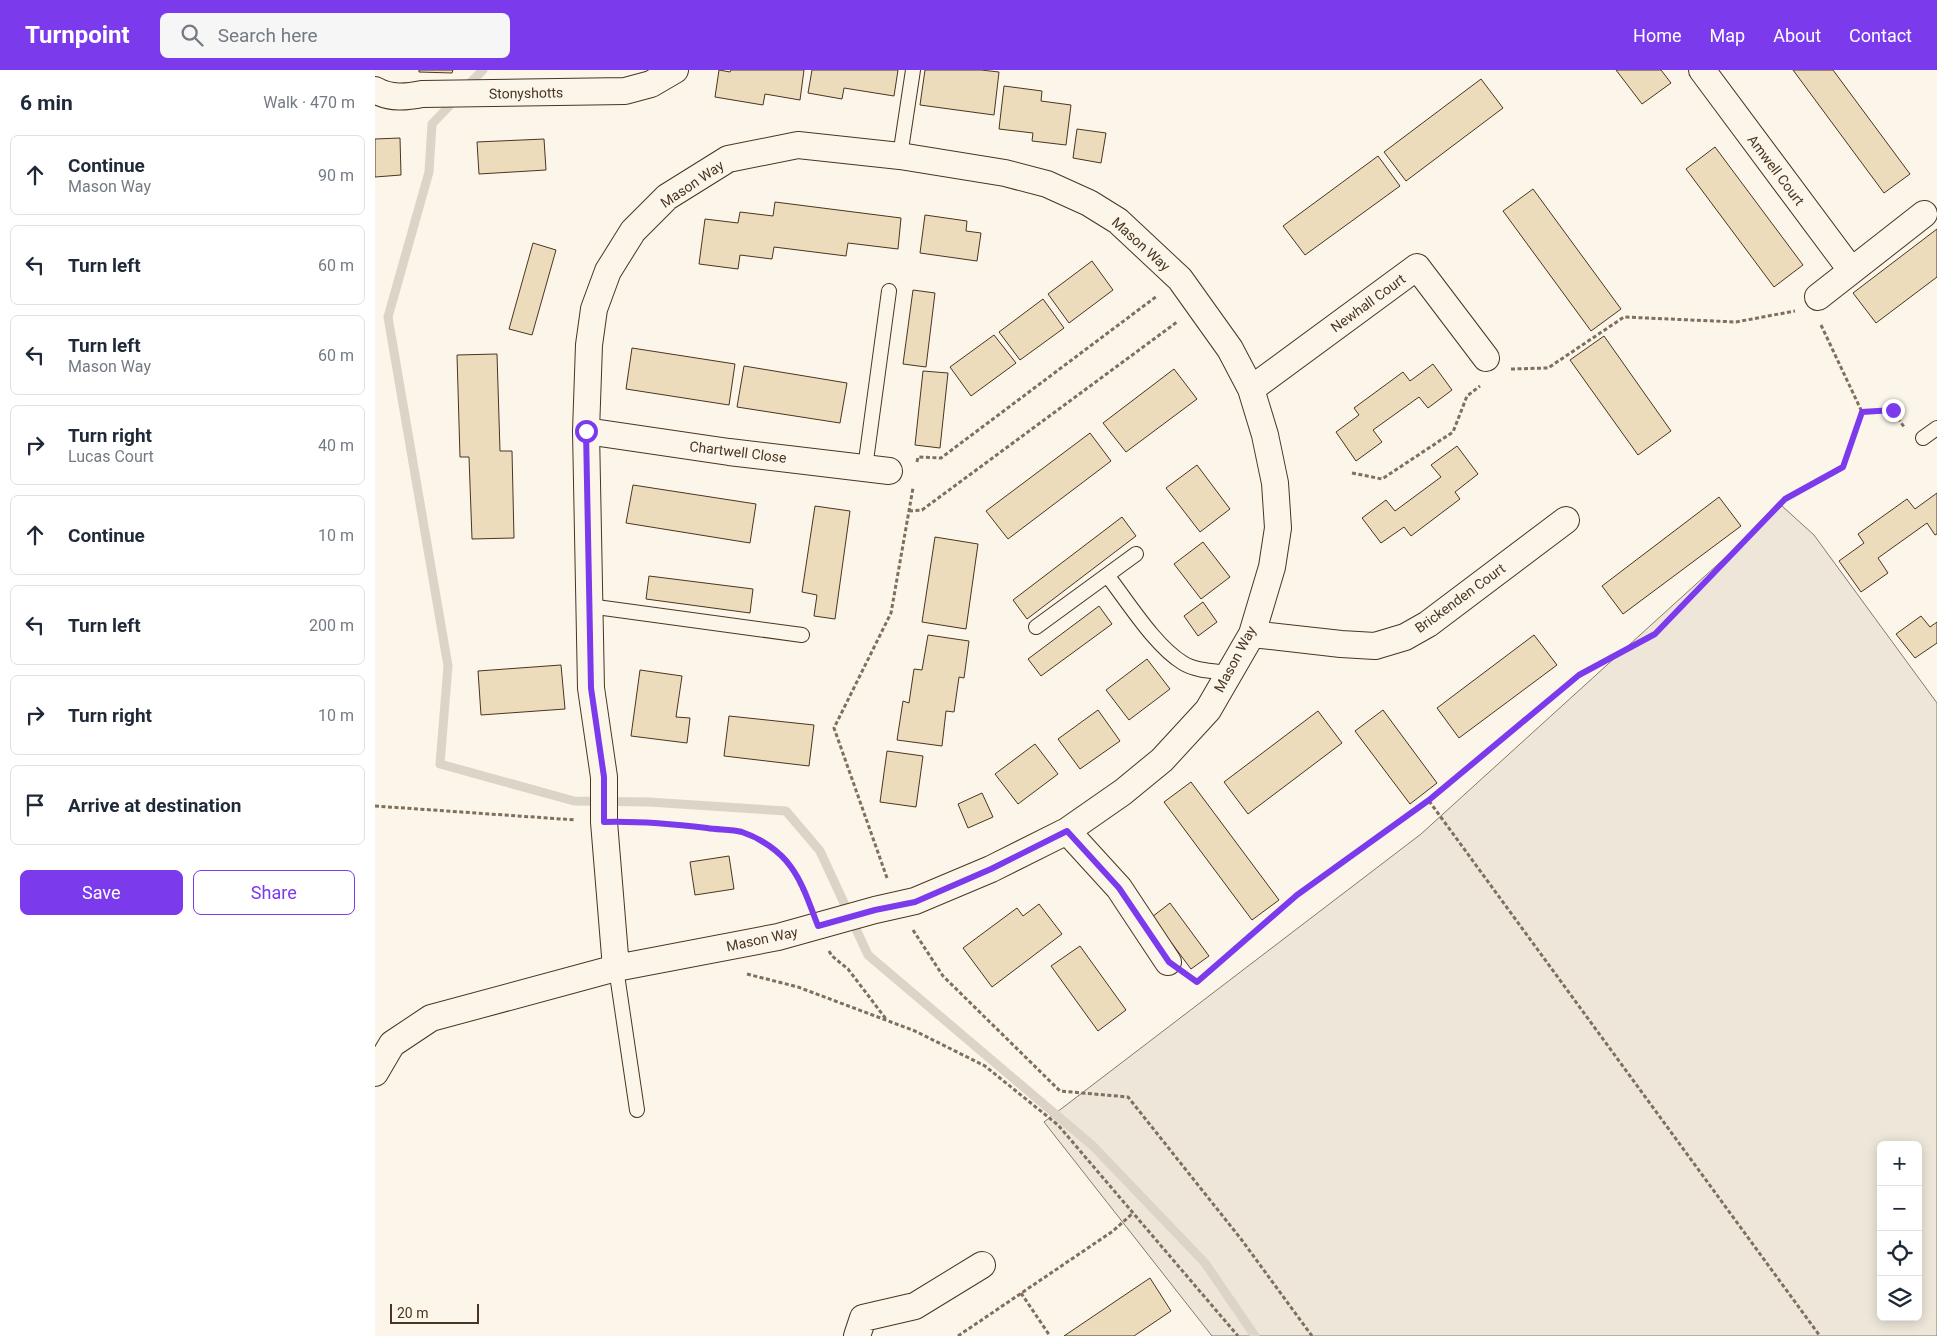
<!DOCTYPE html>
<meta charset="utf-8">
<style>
:root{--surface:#fff;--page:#f6f6f7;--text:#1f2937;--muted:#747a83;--line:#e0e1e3;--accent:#7c3aed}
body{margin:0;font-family:Roboto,sans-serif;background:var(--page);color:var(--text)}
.controls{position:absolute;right:15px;bottom:15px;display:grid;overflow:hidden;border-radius:8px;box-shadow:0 2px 12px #0003}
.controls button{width:45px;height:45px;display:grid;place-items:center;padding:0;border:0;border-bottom:1px solid var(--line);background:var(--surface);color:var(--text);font:25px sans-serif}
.scale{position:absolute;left:15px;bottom:12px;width:89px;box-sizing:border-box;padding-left:5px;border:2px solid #4a3520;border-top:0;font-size:14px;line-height:18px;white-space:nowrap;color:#4a3520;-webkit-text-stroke:4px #fbf6e9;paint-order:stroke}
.stop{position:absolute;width:15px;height:15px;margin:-11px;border:4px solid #7c3aed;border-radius:50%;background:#fff}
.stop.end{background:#7c3aed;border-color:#fff;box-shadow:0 1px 5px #0008}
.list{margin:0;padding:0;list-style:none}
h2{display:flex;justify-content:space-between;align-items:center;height:65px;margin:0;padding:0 20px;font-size:21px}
h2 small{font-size:16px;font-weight:400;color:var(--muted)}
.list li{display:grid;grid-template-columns:32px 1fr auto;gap:15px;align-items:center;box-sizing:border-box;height:80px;margin:0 10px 10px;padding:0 10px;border:1px solid var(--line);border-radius:8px}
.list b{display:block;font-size:19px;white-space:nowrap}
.list p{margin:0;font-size:16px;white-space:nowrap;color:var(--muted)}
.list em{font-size:16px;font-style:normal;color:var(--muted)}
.actions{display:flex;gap:10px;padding:15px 20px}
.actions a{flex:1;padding:11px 0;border:1px solid var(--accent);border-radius:8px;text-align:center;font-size:18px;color:var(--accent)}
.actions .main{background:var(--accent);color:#fff}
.icon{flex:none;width:28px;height:28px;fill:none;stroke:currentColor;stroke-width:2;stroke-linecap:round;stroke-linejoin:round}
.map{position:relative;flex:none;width:1562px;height:1266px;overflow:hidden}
header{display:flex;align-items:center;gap:30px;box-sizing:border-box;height:70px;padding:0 25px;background:var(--accent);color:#fff}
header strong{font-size:24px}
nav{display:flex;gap:28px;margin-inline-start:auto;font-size:18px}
.search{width:350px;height:45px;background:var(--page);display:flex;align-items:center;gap:12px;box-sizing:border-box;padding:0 18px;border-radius:8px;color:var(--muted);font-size:19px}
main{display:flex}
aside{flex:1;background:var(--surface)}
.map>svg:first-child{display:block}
.green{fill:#ede6d9;stroke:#887966;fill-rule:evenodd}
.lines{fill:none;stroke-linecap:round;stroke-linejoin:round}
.stream{stroke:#dcd4c6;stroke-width:9}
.building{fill:#ecdcbc;stroke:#4a3520}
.lane-casing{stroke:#4a3520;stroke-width:16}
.street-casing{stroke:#4a3520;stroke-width:28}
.path{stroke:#7f6f5c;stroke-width:3;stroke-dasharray:4 2.5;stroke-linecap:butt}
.lane{stroke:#fbf6e9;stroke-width:14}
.street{stroke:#fbf6e9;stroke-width:26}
.route{stroke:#7c3aed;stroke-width:6}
.labels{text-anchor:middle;stroke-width:4;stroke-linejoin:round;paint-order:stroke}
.street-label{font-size:14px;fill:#4a3520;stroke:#fbf6e9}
</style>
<header>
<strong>Turnpoint</strong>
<div class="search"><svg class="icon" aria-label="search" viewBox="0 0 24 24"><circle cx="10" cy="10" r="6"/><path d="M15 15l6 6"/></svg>Search here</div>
<nav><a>Home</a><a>Map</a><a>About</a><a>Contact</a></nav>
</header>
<main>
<aside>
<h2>6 min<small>Walk · 470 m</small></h2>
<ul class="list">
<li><svg class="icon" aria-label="ahead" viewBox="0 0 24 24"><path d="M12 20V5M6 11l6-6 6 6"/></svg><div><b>Continue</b><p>Mason Way</p></div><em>90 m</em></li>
<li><svg class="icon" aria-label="left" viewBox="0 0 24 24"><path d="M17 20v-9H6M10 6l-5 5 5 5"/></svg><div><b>Turn left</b></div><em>60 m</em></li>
<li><svg class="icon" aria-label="left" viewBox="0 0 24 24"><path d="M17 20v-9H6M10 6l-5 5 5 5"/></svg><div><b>Turn left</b><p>Mason Way</p></div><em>60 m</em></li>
<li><svg class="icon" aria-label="right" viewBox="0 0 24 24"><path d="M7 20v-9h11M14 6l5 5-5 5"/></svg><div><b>Turn right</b><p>Lucas Court</p></div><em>40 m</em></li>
<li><svg class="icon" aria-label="ahead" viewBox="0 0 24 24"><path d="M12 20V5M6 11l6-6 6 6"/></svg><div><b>Continue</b></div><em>10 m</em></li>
<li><svg class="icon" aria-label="left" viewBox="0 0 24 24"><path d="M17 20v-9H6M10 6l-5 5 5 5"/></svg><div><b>Turn left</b></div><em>200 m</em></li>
<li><svg class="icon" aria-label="right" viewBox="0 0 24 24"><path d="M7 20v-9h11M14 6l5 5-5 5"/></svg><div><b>Turn right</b></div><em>10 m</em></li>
<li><svg class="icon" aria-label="arrive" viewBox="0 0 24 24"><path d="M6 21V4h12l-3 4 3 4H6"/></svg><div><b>Arrive at destination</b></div></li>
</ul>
<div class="actions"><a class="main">Save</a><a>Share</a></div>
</aside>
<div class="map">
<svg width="1562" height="1266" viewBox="0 0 1562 1266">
<rect width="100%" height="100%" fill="#fbf6e9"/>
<!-- green -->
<path class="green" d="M1407 436 1439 465 1562 633V1266H837L669 1052 1046 764ZM1506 1075H1543V1247H1506Z"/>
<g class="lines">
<!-- stream -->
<path class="stream" d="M91 17 108 0
M81 29 57 54 54 102 13 247 73 596 65 694 199 731 274 732 411 741 445 781 493 885 718 1076 830 1193 880 1266"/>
</g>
<!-- building -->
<path class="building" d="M44 0H78L77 3 44 2Z
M344 0 355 2 356 0H429L425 30 390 24 388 35 340 27Z
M437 0H523L519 26 469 18 467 29 433 23Z
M550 0H606L624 2 619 45 545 35Z
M1241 0H1286L1296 13 1267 34Z
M1418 0H1458L1535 104 1509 123Z
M1106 9 1128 38 1031 111 1009 82Z
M629 16 667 21 666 31 696 35 691 75 657 71 658 63 624 59Z
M702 59 731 63 726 93 698 88Z
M25 68 26 105 0 107V69Z
M169 69 171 100 104 104 102 72Z
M1340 77 1428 195 1399 217 1311 99Z
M1003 86 1025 116 930 185 908 156Z
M1158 119 1246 239 1216 261 1128 141Z
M400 132 526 148 523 179 473 173 471 186 399 177 397 189 365 185 363 199 324 194 330 149 363 153 365 142 398 146Z
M550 145 592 151 591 161 606 163 602 191 545 183Z
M1562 159V207L1501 253 1478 223Z
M158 173 181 180 157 265 134 259Z
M717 191 738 220 694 253 673 224Z
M538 220 560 223 551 297 528 294Z
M668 229 689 258 645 290 624 262Z
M619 265 641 293 596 326 575 297Z
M1229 266 1296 361 1263 385 1195 290Z
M257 278 360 294 354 335 251 319Z
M122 284 125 381H137L139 468 97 469 94 387H85L82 285Z
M1058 294 1077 320 1053 338 1044 327 998 360 1007 372 981 391 961 362 984 345 979 338 1028 302 1035 311Z
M369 296 472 313 465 353 362 337Z
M799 299 822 329 751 382 728 353Z
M548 301 573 303 565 378 540 375Z
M715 363 736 391 633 469 611 441Z
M1082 376 1103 404 1080 422 1085 429 1036 466 1029 457 1006 473 987 448 1011 430 1020 441 1066 407 1056 395Z
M822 395 855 439 825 462 791 418Z
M258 415 381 434 375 473 251 453Z
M1562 423V464L1560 465 1552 453 1503 488 1513 503 1486 522 1464 491 1489 473 1483 464 1532 429 1540 439Z
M1344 427 1366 456 1248 544 1227 516Z
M440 436 475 441 460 549 439 546 442 525 427 522Z
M747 447 761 466 652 549 638 530Z
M560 467 603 474 591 559 547 552Z
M828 472 855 507 826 529 799 494Z
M274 506 378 519 375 543 271 529Z
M828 532 842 552 823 566 809 546Z
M724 536 737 554 666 606 653 589Z
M1546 546 1555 557 1562 552V573L1540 588 1521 564Z
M553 565 594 571 589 608 584 607 579 642 571 641 567 676 522 670 528 631 534 633 539 599 547 600Z
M1159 565 1182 595 1084 668 1062 638Z
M772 589 795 619 754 650 731 620Z
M186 595 190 639 106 645 103 601Z
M265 600 307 606 301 647 315 648 312 673 256 666Z
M723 640 745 671 705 699 683 669Z
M1008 640 1062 713 1035 734 980 661Z
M943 641 967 673 873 744 849 712Z
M354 646 439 655 434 696 349 686Z
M660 674 683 704 643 734 620 704Z
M512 681 548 686 541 737 505 732Z
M816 712 904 830 877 850 789 732Z
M607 723 618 747 593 758 583 734Z
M354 786 359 819 320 825 315 792Z
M795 833 834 886 816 899 777 847Z
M664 834 687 864 617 917 588 878 642 838 648 846Z
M705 876 751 940 723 961 676 896Z
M775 1208 796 1241 759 1266H689Z"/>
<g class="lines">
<!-- lane casing -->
<g class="lane-casing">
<path id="lane" d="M525 86 538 0
M1548 368 1562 358
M490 398 514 221
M732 505C753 532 780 576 808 593 821 601 839 601 854 603
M214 536 427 565
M661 557 761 484
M241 898 262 1040"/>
</g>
<!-- street casing -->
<g class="street-casing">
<path id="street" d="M1327 0 1476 200
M0 20C15 29 32 27 47 24L250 21 276 14 300 0
M1443 227 1549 144
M876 319 1042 197 1111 288
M211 361 354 382 514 401
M877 564 966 574 1000 576 1030 567 1053 554 1191 450
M692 761 744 818 793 892
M0 1003 17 974 56 948 241 898 229 752V707L216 618 211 361 214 275 219 239 233 201 258 161 292 127 353 89 423 75 525 86 630 103 672 114 714 133 743 151 805 209 855 279 876 319 890 365 900 413 903 458 897 497 877 564 833 640 787 690 748 722 692 761 616 799 540 831 500 840 403 867 241 898
M482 1266 488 1248 540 1236 607 1195"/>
</g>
<!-- path -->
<path class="path" d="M1446 255 1487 342
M1136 299 1173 298 1249 247 1361 252 1420 241
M542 392 543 387 566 388 782 226
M977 403 1007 409 1078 362 1092 326 1105 316
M534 441 547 440 802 252
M1054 731 1445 1266
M0 736 201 750
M257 751 366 762 388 771 404 783 416 796 432 830
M512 808 459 658 516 543 538 418
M538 860 568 906 685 1021 753 1027 866 1169 937 1266
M454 881 457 886 473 899 511 949
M372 904 423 917 540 961 610 996 683 1055 863 1266
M816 908 822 912 922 825 1054 731 1204 605 1279 564 1410 429 1468 397 1487 342 1518 340 1529 357
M646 1223 675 1266
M583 1266 738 1161 758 1143"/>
<!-- lane -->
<use href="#lane" class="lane"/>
<!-- street -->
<use href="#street" class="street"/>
</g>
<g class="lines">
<!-- route -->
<path class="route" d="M211 361 216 618 229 707V752C264 751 298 754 332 758 343 760 356 759 367 762 385 768 405 781 416 797 429 815 435 836 443 856L500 840 540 832 616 799 692 761 744 818 794 892 822 912 922 825 1054 730 1204 605 1280 564 1410 429 1468 397 1487 342 1518 340"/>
</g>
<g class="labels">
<!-- street labels -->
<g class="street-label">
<text transform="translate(151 23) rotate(-1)" y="5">Stonyshotts</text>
<text transform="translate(1401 100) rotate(53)" y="5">Amwell Court</text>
<text transform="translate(317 114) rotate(-34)" y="5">Mason Way</text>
<text transform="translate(766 174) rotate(42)" y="5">Mason Way</text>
<text transform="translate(993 233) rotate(-36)" y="5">Newhall Court</text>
<text transform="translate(363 382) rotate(7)" y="5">Chartwell Close</text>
<text transform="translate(1085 528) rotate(-36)" y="5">Brickenden Court</text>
<text transform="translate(860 589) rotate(-62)" y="5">Mason Way</text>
<text transform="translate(387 869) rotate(-12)" y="5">Mason Way</text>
</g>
</g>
</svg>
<div class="controls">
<button>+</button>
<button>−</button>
<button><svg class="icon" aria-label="locate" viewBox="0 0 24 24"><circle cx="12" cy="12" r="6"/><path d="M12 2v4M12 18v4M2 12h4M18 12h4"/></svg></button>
<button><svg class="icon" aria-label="layers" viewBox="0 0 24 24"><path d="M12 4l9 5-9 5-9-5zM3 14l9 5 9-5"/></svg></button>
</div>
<div class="scale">20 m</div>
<div class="stop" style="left:211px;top:361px"></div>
<div class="stop end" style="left:1518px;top:340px"></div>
</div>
</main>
